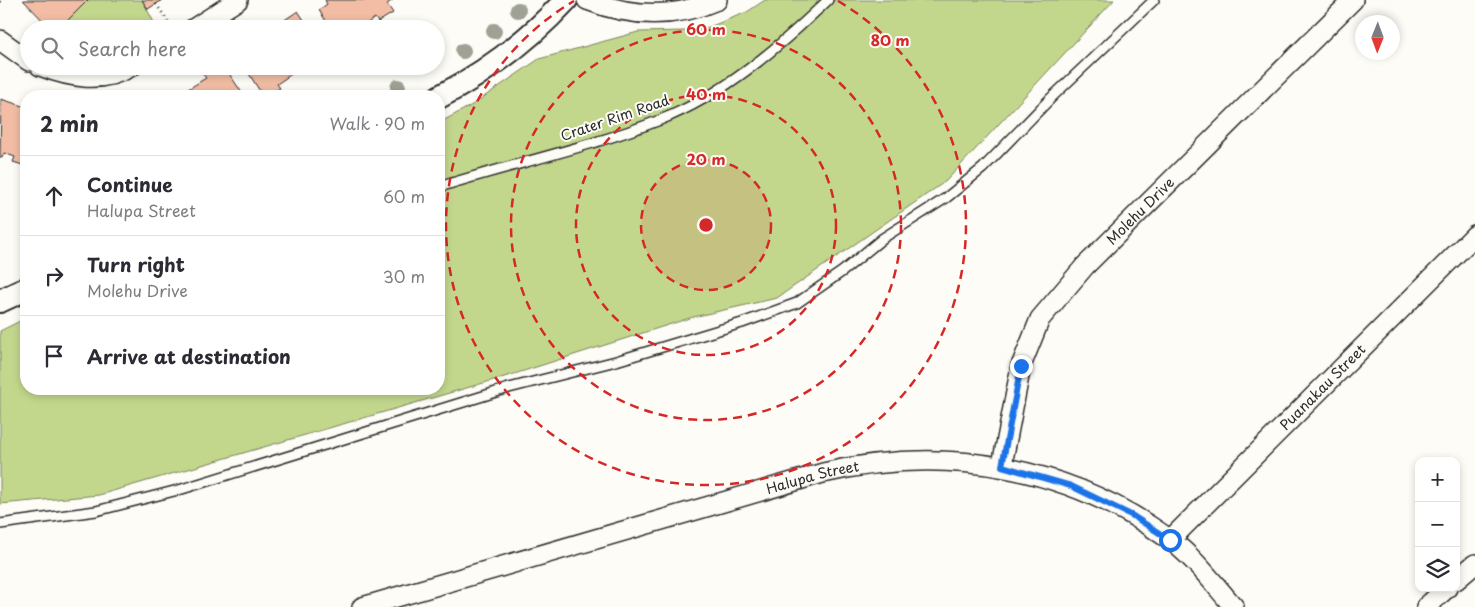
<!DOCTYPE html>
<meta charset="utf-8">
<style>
:root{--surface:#fff;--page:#f7f7f7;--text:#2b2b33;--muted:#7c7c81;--line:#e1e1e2}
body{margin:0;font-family:"Playpen Sans",sans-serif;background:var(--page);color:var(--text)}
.controls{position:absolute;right:15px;bottom:15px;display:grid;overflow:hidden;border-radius:10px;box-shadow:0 2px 8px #0003}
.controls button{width:45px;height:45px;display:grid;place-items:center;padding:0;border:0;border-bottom:1px solid var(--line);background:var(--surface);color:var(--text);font:25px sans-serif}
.compass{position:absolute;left:1355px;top:15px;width:45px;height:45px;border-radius:50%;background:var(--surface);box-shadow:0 2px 8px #0003;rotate:181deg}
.stop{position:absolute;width:15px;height:15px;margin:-11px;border:4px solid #1a73e8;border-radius:50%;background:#fff}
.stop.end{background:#1a73e8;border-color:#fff;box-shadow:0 1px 5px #0008}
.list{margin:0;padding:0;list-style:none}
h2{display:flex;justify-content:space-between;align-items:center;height:65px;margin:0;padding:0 20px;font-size:21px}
h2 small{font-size:16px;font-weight:400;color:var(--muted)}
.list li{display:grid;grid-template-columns:32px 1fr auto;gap:15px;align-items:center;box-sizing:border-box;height:80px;padding:0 20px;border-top:1px solid var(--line)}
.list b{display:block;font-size:19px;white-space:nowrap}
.list p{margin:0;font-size:16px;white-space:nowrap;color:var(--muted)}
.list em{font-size:16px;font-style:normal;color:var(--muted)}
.icon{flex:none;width:28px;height:28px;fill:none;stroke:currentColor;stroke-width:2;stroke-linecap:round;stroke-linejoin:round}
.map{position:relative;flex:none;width:1475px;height:607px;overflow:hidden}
.search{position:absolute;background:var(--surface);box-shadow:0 2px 8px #0003;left:20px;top:20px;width:425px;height:55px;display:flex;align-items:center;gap:12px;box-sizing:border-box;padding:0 18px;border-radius:28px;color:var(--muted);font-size:19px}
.panel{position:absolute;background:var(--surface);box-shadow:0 2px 8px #0003;left:20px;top:90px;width:425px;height:305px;border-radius:20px}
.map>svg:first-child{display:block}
.green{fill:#c3d78c;stroke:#77815c}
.building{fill:#f2bda4;stroke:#2b2b2b}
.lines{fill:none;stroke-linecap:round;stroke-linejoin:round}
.service-casing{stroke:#2b2b2b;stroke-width:12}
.minor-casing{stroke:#2b2b2b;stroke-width:22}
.tertiary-casing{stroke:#2b2b2b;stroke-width:26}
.path{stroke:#2b2b2b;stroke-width:3;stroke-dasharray:1 4;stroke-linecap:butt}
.service{stroke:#fdfcf7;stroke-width:9}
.minor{stroke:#fdfcf7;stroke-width:19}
.tertiary{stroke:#fdfcf7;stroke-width:22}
.tree{fill:#9ea194}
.route{stroke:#1a73e8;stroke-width:6}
.ring{fill:none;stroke:#d62828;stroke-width:2.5;stroke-dasharray:9 6}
.labels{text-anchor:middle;stroke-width:4;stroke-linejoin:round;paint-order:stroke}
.street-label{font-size:14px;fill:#2b2b2b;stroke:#fdfcf7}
.centre{fill:#d62828;stroke:#fdfcf7;stroke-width:2.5}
.ring-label{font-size:15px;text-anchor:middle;font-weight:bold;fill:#d62828;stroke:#fdfcf7;stroke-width:4;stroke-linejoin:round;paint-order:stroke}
</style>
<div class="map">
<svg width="1475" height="607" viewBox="0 0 1475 607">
<rect width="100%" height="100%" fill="#fdfcf7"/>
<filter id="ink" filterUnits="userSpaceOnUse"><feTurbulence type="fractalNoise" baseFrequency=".02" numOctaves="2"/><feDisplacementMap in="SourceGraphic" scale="10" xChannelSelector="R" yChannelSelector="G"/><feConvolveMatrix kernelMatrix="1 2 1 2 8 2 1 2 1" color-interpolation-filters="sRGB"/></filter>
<g filter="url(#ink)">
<!-- green -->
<path class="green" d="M88 0H142L157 28 59 29Z
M765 0H1114L946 181 777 298 693 317 511 375 99 495 0 504V331L26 318V389H439V123L472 105 539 59 638 32 685 31 709 27 747 12Z"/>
<!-- building -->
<path class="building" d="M23 0H88L59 29H51Z
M142 0H162L148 9Z
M325 0H393L387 4 393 13 378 22 375 18 363 26 365 29H331L319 10 327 4Z
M298 11 310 29H284L280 23Z
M212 66H224L244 96H166L174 91 177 96 201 81 206 78 202 73Z
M244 66H303L277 84 280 88 267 96H263Z
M1 99 26 107V166L13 162 15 157 4 153 2 158 0 157Z"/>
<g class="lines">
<!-- service casing -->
<g class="service-casing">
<path id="service" d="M439 187C512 164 588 148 660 120 724 95 779 47 828 0
M0 524 96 511 182 489 509 388 616 361 742 323 797 303 843 271 883 238 946 198 983 168 1051 98 1154 0"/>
</g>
<!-- minor casing -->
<g class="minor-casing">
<g id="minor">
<path d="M587 0C630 17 674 19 717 0"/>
<path d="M193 29 238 0"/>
<path d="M0 40 29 61"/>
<path d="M40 66C71 78 102 84 132 66"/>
<path id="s1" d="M1002 465 1021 366 1040 319 1085 266 1353 0"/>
<path id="s2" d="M1170 540 1475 235"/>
<path d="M1456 580 1475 564"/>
<path id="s3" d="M362 607 823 473C945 445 1067 465 1169 539 1194 557 1214 584 1234 607"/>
<path d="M1426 607 1447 588"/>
</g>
</g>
<!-- tertiary casing -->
<g class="tertiary-casing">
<path id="tertiary" d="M439 97C485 73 530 39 566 0
M0 301 26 289"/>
</g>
<!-- path -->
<path class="path" d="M0 2 2 0
M156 4 168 21
M44 29 47 25"/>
<!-- service -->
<use href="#service" class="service"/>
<!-- minor -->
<use href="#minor" class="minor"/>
<!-- tertiary -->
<use href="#tertiary" class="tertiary"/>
</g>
<!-- trees -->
<g class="tree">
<circle cx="518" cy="10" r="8"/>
<circle cx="494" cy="31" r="8"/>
<circle cx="463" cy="51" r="8"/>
<circle cx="398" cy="87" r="8"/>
</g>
</g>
<g class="lines" filter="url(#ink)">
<!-- route -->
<path class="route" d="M1021 366 1002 466 1071 486 1133 516 1170 540"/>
</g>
<!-- distance rings -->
<circle cx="706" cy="225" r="65" fill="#d62828" fill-opacity=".12"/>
<g class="ring">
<circle cx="706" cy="225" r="65"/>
<circle cx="706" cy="225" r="130"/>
<circle cx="706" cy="225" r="195"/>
<path d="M838 1A260 260 0 1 1 574 1"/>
</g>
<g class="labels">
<!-- street labels -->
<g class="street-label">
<text transform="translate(615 118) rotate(-19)" y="5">Crater Rim Road</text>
<text dy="5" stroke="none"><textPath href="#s1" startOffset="299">Molehu Drive</textPath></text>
<text dy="5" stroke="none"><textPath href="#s2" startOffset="216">Puanakau Street</textPath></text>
<text dy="5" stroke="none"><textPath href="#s3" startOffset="469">Halupa Street</textPath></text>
</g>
</g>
<circle cx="706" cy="225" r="8" class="centre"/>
<g class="ring-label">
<text x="706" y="35">60 m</text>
<text x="890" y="46">80 m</text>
<text x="706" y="100">40 m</text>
<text x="706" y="165">20 m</text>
</g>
</svg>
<div class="controls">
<button>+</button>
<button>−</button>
<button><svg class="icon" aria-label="layers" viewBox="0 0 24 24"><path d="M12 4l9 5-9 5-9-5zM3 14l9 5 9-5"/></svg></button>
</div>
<svg class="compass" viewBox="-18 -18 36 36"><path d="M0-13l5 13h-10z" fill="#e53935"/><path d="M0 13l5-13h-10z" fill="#7c7c81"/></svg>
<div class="stop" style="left:1170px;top:540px"></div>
<div class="stop end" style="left:1021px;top:366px"></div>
<div class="search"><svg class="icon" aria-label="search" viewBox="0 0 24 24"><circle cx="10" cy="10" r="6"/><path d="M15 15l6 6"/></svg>Search here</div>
<section class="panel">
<h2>2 min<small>Walk · 90 m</small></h2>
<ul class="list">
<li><svg class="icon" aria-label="ahead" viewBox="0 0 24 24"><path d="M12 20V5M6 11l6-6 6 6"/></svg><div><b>Continue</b><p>Halupa Street</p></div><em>60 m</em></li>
<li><svg class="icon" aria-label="right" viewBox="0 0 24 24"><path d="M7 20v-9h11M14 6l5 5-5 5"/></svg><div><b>Turn right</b><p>Molehu Drive</p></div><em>30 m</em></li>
<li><svg class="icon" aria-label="arrive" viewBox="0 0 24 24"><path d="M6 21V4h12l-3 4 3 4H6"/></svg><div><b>Arrive at destination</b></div></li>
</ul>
</section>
</div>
